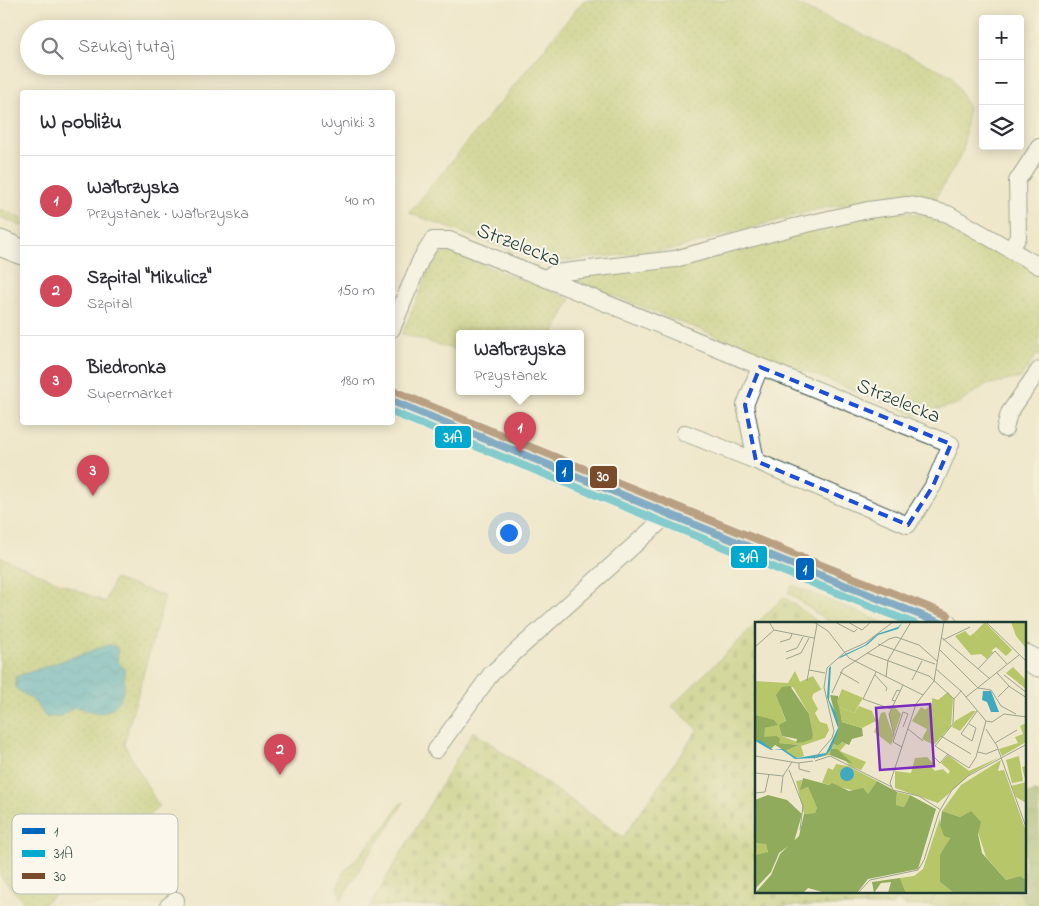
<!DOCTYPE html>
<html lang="pl">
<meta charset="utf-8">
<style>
:root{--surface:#fff;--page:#f7f7f7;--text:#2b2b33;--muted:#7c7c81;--line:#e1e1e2;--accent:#d1495b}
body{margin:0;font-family:"Indie Flower",sans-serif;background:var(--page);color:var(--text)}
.controls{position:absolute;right:15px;top:15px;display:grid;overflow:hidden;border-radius:5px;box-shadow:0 2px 12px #0003}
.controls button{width:45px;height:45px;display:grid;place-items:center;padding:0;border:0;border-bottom:1px solid var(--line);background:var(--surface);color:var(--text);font:25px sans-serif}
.you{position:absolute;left:508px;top:532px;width:18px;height:18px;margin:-12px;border:4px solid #fff;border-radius:50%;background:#1a73e8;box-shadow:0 0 0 8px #1a73e833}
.badge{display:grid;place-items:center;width:32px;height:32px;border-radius:50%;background:var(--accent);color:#fff;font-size:16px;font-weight:700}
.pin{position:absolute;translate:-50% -41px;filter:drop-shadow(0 1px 2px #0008)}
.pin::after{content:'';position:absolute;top:26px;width:18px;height:15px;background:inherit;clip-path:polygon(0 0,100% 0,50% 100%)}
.popup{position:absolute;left:456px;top:330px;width:128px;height:65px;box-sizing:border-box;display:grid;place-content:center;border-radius:5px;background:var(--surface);filter:drop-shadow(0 1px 4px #0005);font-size:16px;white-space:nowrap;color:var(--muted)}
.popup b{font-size:19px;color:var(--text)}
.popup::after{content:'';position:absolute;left:50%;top:100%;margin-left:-10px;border:10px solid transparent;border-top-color:var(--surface)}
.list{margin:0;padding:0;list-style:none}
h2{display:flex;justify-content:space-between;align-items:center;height:65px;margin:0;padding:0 20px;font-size:21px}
h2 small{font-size:16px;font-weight:400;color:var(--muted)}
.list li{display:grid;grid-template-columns:32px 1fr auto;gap:15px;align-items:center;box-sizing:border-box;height:90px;padding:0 20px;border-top:1px solid var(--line)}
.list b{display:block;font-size:19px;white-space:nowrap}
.list p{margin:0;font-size:16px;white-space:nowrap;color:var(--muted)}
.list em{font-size:16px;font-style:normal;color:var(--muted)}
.icon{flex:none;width:28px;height:28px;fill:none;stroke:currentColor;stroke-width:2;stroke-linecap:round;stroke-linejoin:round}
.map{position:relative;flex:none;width:1039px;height:906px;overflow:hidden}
.search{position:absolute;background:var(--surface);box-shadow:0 2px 12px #0003;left:20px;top:20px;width:375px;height:55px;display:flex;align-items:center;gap:12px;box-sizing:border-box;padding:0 18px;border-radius:28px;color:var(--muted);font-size:19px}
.panel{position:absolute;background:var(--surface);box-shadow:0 2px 12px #0003;left:20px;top:90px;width:375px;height:335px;border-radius:5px}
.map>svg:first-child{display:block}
.grass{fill:url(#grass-dots);stroke:#6a824e;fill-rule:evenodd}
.forest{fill:url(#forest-crowns);stroke:#587448}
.cemetery{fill:url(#cemetery-stones);stroke:#6a824e}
.park{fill:url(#park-tufts);stroke:#6a824e}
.water{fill:url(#water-waves);stroke:#30737a}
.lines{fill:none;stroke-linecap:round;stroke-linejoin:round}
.street-casing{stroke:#3e564b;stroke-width:18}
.primary-casing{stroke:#3e564b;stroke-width:27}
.street{stroke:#fff;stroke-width:16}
.primary{stroke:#fff;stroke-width:25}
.bus-1-casing{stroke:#fbf7ec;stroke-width:11}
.bus-2-casing{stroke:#fbf7ec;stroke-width:11}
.bus-3-casing{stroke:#fbf7ec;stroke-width:11}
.bus-1{stroke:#0065bd;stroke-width:8}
.bus-2{stroke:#00a9ce;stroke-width:8}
.bus-3{stroke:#7a4b2a;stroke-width:8}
.marked{fill:none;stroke:#1d4ed8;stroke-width:4;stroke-dasharray:10 6;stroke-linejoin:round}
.labels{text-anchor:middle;stroke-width:4;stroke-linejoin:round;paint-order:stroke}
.street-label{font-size:21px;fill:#1f3d34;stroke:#fbf7ec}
.inset-road{fill:none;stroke:#9ca38f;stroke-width:1}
.view{fill:#7b2cbf;fill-opacity:0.15;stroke:#7b2cbf;stroke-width:2.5}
.inset-edge{fill:none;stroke:#1f3d34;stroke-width:2.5}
.key{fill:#fbf7ec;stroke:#b9bfb5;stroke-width:1}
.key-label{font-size:14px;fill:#1f3d34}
.line-badge{stroke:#fbf7ec;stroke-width:2}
.badge-label{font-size:14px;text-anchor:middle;font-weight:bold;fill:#fff}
</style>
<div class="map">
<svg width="1039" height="906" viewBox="0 0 1039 906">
<defs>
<pattern id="grass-dots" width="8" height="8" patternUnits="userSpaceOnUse" patternTransform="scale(1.25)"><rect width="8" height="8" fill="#b6c668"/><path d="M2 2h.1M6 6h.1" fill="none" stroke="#93a256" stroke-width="1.8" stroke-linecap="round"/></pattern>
<pattern id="forest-crowns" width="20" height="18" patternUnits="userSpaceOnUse" patternTransform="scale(1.25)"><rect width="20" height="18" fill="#90ab5c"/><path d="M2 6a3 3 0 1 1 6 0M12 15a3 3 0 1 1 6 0" fill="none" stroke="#758c4d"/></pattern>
<pattern id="cemetery-stones" width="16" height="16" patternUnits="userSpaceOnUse" patternTransform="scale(1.25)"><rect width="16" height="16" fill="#b6c668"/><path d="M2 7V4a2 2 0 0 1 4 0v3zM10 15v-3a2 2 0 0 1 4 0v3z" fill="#93a256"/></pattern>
<pattern id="park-tufts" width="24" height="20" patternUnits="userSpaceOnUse" patternTransform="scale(1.25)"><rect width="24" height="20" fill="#b6c668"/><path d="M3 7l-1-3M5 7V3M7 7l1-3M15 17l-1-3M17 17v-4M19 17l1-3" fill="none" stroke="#93a256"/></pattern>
<pattern id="water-waves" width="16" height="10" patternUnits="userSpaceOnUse" patternTransform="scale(1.25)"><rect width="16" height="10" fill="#40a9c0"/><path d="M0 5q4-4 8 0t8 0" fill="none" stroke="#358b9d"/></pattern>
</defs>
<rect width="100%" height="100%" fill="#fbf7ec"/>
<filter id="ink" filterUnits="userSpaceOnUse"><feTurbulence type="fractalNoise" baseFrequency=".02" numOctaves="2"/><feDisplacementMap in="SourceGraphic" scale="10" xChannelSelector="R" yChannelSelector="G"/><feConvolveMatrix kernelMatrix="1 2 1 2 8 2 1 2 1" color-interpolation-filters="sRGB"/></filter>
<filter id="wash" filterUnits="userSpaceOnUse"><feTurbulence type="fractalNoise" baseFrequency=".0096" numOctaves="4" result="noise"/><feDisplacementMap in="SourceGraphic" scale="20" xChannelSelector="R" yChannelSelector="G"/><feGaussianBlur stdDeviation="1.12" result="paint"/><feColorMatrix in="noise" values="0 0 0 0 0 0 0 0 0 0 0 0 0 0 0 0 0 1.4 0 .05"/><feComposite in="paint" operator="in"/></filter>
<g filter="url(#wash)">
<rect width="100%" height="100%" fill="#efe7cb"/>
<!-- grass -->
<path class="grass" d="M584 0H787L951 75 968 107 963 152 936 198 895 196 819 209 675 249 537 264 536 260 409 213Z
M0 209 22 218V226L0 217Z
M888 210 941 218 1039 271V356L1036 355 1021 378 985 385 958 404 916 415 564 276Z
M443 253 456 254 571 299 553 334H460V351L402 334 433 262Z
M0 557 105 602 114 579 165 596 124 744 159 807 41 906H27L0 876ZM108 645 115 646 118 651 117 661 91 711 74 707 59 717H46L33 700 76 657Z
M792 585 885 623H830L788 593Z
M404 802 388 829 368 856 341 900 338 886 343 873 385 827 400 804Z"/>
<!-- forest -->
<path class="forest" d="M1033 792 1039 793V906H951L949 892H1025V795Z"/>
<!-- cemetery -->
<path class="cemetery" d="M784 597 820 623H757Z
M756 624V892H930L935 896 930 903 934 906H905L897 900 892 906H370L473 731 623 837 698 729 672 706Z"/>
<!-- park -->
<path class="park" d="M930 892H1019L1028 906H934L930 903 935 896Z"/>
<!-- water -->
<path class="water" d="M108 645 115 646 118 651 117 661 124 668C126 684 124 706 105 712 96 714 83 709 74 707L59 717H46L33 700 16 689 15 677Z"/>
</g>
<g filter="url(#ink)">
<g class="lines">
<!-- street casing -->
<g class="street-casing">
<path id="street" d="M1011 249 1018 237 1017 181 1039 147
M547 277 555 273 675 259 794 227 868 210 907 205 916 206 948 214 1039 266
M392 329 421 259 433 240H449C617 306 783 377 951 444L933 486 908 525 756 461 685 433
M1005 429 1009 413 1039 370
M756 461 745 405 760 367
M436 750 491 674 661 521 665 512
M168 906 176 900"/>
</g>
<!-- primary casing -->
<g class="primary-casing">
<path id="primary" d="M0 243 22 252
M392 401 794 565 944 624
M1025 657 1039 664"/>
</g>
<!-- street -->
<use href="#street" class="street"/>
<!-- primary -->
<use href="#primary" class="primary"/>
<!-- bus-1 casing -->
<g class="bus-1-casing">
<path id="bus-1" d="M392 401 794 565 943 624"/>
</g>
<!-- bus-2 casing -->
<g class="bus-2-casing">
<path id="bus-2" d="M392 412 790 574 915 624"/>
</g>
<!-- bus-3 casing -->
<g class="bus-3-casing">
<path id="bus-3" d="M396 392 798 556 948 615"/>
</g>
<!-- bus-1 -->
<use href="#bus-1" class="bus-1"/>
<!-- bus-2 -->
<use href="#bus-2" class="bus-2"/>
<!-- bus-3 -->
<use href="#bus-3" class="bus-3"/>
</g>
</g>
<!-- marked area -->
<path d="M0 0H1039V906H0ZM760 367 951 444 933 486 908 525 756 461 745 405Z" fill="#efe7cb" fill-opacity=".55" fill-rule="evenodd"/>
<path class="marked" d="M760 367 951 444 933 486 908 525 756 461 745 405Z"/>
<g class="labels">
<!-- street labels -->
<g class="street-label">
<text transform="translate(519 244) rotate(21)" y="7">Strzelecka</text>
<text transform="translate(899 400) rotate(22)" y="7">Strzelecka</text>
</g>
</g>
<!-- overview -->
<g transform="translate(755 622)">
<rect width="271" height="271" fill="#efe7cb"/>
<path d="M230 0 257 28 251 34 241 25 236 29 219 11ZM256 0H271V26L261 14ZM258 45 271 58V67L251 51ZM40 49 45 60 58 54 66 67 69 66 58 72 57 76 63 87 60 91 65 100 72 102 74 108 70 116 46 124 49 134 42 136 30 129 44 123 24 121 8 115 10 106 22 103 0 93V59L33 61ZM38 65 54 92 58 112 56 117 42 120 27 114 26 108 31 100 25 84 27 69ZM138 83 146 92 139 113 134 93ZM217 89H221L205 109 197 105 200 99ZM130 90 139 115 136 123 119 110 126 91ZM271 101V120L247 134 244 127 263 121 260 115 268 112 265 104ZM87 120 91 122 85 129 111 140 106 148 95 144 84 131 60 136 71 133 77 121 83 124ZM193 133 214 149 245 135 217 151 183 181 140 166V149L156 151 160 136 172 135 179 142 176 145 180 149 188 147 193 152 195 149 186 141ZM246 138 243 149 249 148 271 209V258L265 254 251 258 231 235 216 189 205 195 187 189 206 163ZM81 142 93 144 122 159 113 172 67 161 73 146 78 148ZM271 144V181L261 175 256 164 271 160 267 145ZM47 158 46 167 53 165 62 186 60 191 49 192 41 159ZM142 170 155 173 149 185 141 183ZM185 196V203L195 215 187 232 185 260 199 271H151L145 256 159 254 168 247ZM-1 227a7 7 0 1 1 14 0a7 7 0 1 1-14 0Z" fill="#b6c668" fill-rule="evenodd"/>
<path d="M35 64 54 92 58 112 57 117 49 120 41 121 42 117 27 114 24 103 31 99 21 73 27 65ZM75 73 83 74 87 100 107 106 108 114 97 117 94 123 87 120 83 124 77 121 84 107ZM0 93 19 98 23 103 10 106 9 115 21 114 25 116 24 121 44 123 30 129 20 123 16 127 0 118ZM76 127H82L98 142 75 133ZM48 156 74 163 77 161 94 169 108 166 113 172 122 159 142 170 141 183 149 185 155 173 181 187 163 247 113 257 102 271H71L53 266 48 271H0L16 253 25 232 44 214 49 192 60 191 62 186 53 165 45 168ZM13 173 32 178 47 192 39 220 24 231 16 250 0 267V233L13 230 11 222 0 221V178ZM187 189 205 195 216 189 226 200 223 212 227 231 251 258 265 254 271 258V271H199L185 260V233L195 216 189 214 185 203ZM145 256 151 271H133L136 260 126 261 119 271 117 260Z" fill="#90ab5c"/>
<path d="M166 85 196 104 179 123 167 117 172 107 157 99Z" fill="#b6c668"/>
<path d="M210 9 215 14 219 11 238 30 232 37 226 32 216 33 200 14ZM193 70 198 77 196 104 170 88 177 81V76L183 78ZM104 84 117 89 121 99 107 106 87 100 84 85 99 91Z" fill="#b6c668"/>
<path d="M87 67 108 76 99 91 84 85 82 79ZM264 134 268 159 257 161 251 138Z" fill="#b6c668"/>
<path d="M148 0 143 7 123 13 112 23 83 37 76 44 74 78 81 92 84 107 76 127 71 133 61 136 40 137 27 128H16L0 119 5 118 18 128 28 127 42 136 71 131 83 106 72 75 74 46 86 34 110 23 122 12 143 5ZM228 69H236L244 90H236L232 80 227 78ZM85 152a7 7 0 1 1 14 0a7 7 0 1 1-14 0Z" fill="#40a9c0"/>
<path class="inset-road" d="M14 0 19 8 59 16M59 0 73 9 94 36 168 73M80 0 99 10 102 7M93 0 107 8 116 0M231 0 272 40M186 15 235 57M188 18 215 5M25 20 35 17 37 12M123 22 180 42M0 25 19 8M184 27 223 66 236 68 246 84 261 92M31 30 42 26 48 15M112 31 174 54 199 77M31 37 46 31 54 16M181 47 206 69 231 99M223 47 240 29 252 42M54 48 70 51M85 50 104 61M121 50 108 77 136 87M242 51 255 65 272 76M120 53 132 66 131 69M249 53 272 71M131 55 133 38 156 0M157 58 167 39M52 59 62 2M206 69 199 77 198 102 180 124 214 146 221 135 231 99M77 71 88 47 134 17 141 15 164 23 182 39M211 75 264 33M243 75 254 64M140 79 137 78 142 68 145 69M231 99 237 100 249 92 272 95M214 102 221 106 217 119 206 112 222 89M153 107 168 119M231 107 242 124 272 208M139 114 134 92 148 63M186 114 216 132M240 121 262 108M147 125 138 120 148 90 153 92 148 105M223 130 231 132 243 127M0 134 43 141 58 139M178 134 185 141 193 132M59 137 77 116 79 109 69 65 72 46 90 30 110 21 138 0M60 139 75 134 137 165M44 141V147L55 150M34 148 48 184 45 208M0 151 28 154 37 140M0 171 10 170 14 152M26 171 28 154M186 188 164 174 138 168 135 161 161 82 179 59 189 0M103 271 115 258 163 248 169 238 184 190 197 168 213 154 272 122"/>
<path class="view" d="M175 82 179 144 125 148 121 86Z"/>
<rect width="271" height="271" class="inset-edge"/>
</g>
<!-- legend -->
<rect x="12" y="814" width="166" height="80" rx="8" class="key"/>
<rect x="22" y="828" width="23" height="6" fill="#0065bd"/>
<rect x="22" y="850" width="23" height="7" fill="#00a9ce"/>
<rect x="22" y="873" width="23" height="6" fill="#7a4b2a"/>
<g class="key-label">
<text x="54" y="836">1</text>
<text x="54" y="858">31A</text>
<text x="54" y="881">30</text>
</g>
<g class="line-badge">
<rect x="434" y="425" width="38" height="24" rx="5" fill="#00a9ce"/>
<rect x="555" y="459" width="19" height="24" rx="5" fill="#0065bd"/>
<rect x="589" y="465" width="29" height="24" rx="5" fill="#7a4b2a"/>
<rect x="730" y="545" width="38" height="24" rx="5" fill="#00a9ce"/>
<rect x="795" y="557" width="20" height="24" rx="5" fill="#0065bd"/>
</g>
<g class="badge-label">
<text x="453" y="442">31A</text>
<text x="564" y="476">1</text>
<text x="603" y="481">30</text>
<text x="749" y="562">31A</text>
<text x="805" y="574">1</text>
</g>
</svg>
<div class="controls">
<button>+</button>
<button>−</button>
<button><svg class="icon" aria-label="layers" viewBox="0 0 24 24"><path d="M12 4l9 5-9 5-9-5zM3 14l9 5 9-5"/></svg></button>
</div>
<div class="you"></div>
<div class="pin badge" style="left:520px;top:453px">1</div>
<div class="popup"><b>Wałbrzyska</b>Przystanek</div>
<div class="pin badge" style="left:280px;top:775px">2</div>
<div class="pin badge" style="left:93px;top:496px">3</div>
<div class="search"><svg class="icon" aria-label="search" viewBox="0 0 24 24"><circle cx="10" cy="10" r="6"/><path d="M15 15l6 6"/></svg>Szukaj tutaj</div>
<section class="panel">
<h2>W pobliżu<small>Wyniki: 3</small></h2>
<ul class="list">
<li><span class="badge">1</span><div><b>Wałbrzyska</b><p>Przystanek · Wałbrzyska</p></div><em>40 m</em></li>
<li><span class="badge">2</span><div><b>Szpital &quot;Mikulicz&quot;</b><p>Szpital</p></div><em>150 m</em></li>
<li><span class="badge">3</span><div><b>Biedronka</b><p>Supermarket</p></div><em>180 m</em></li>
</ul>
</section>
</div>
